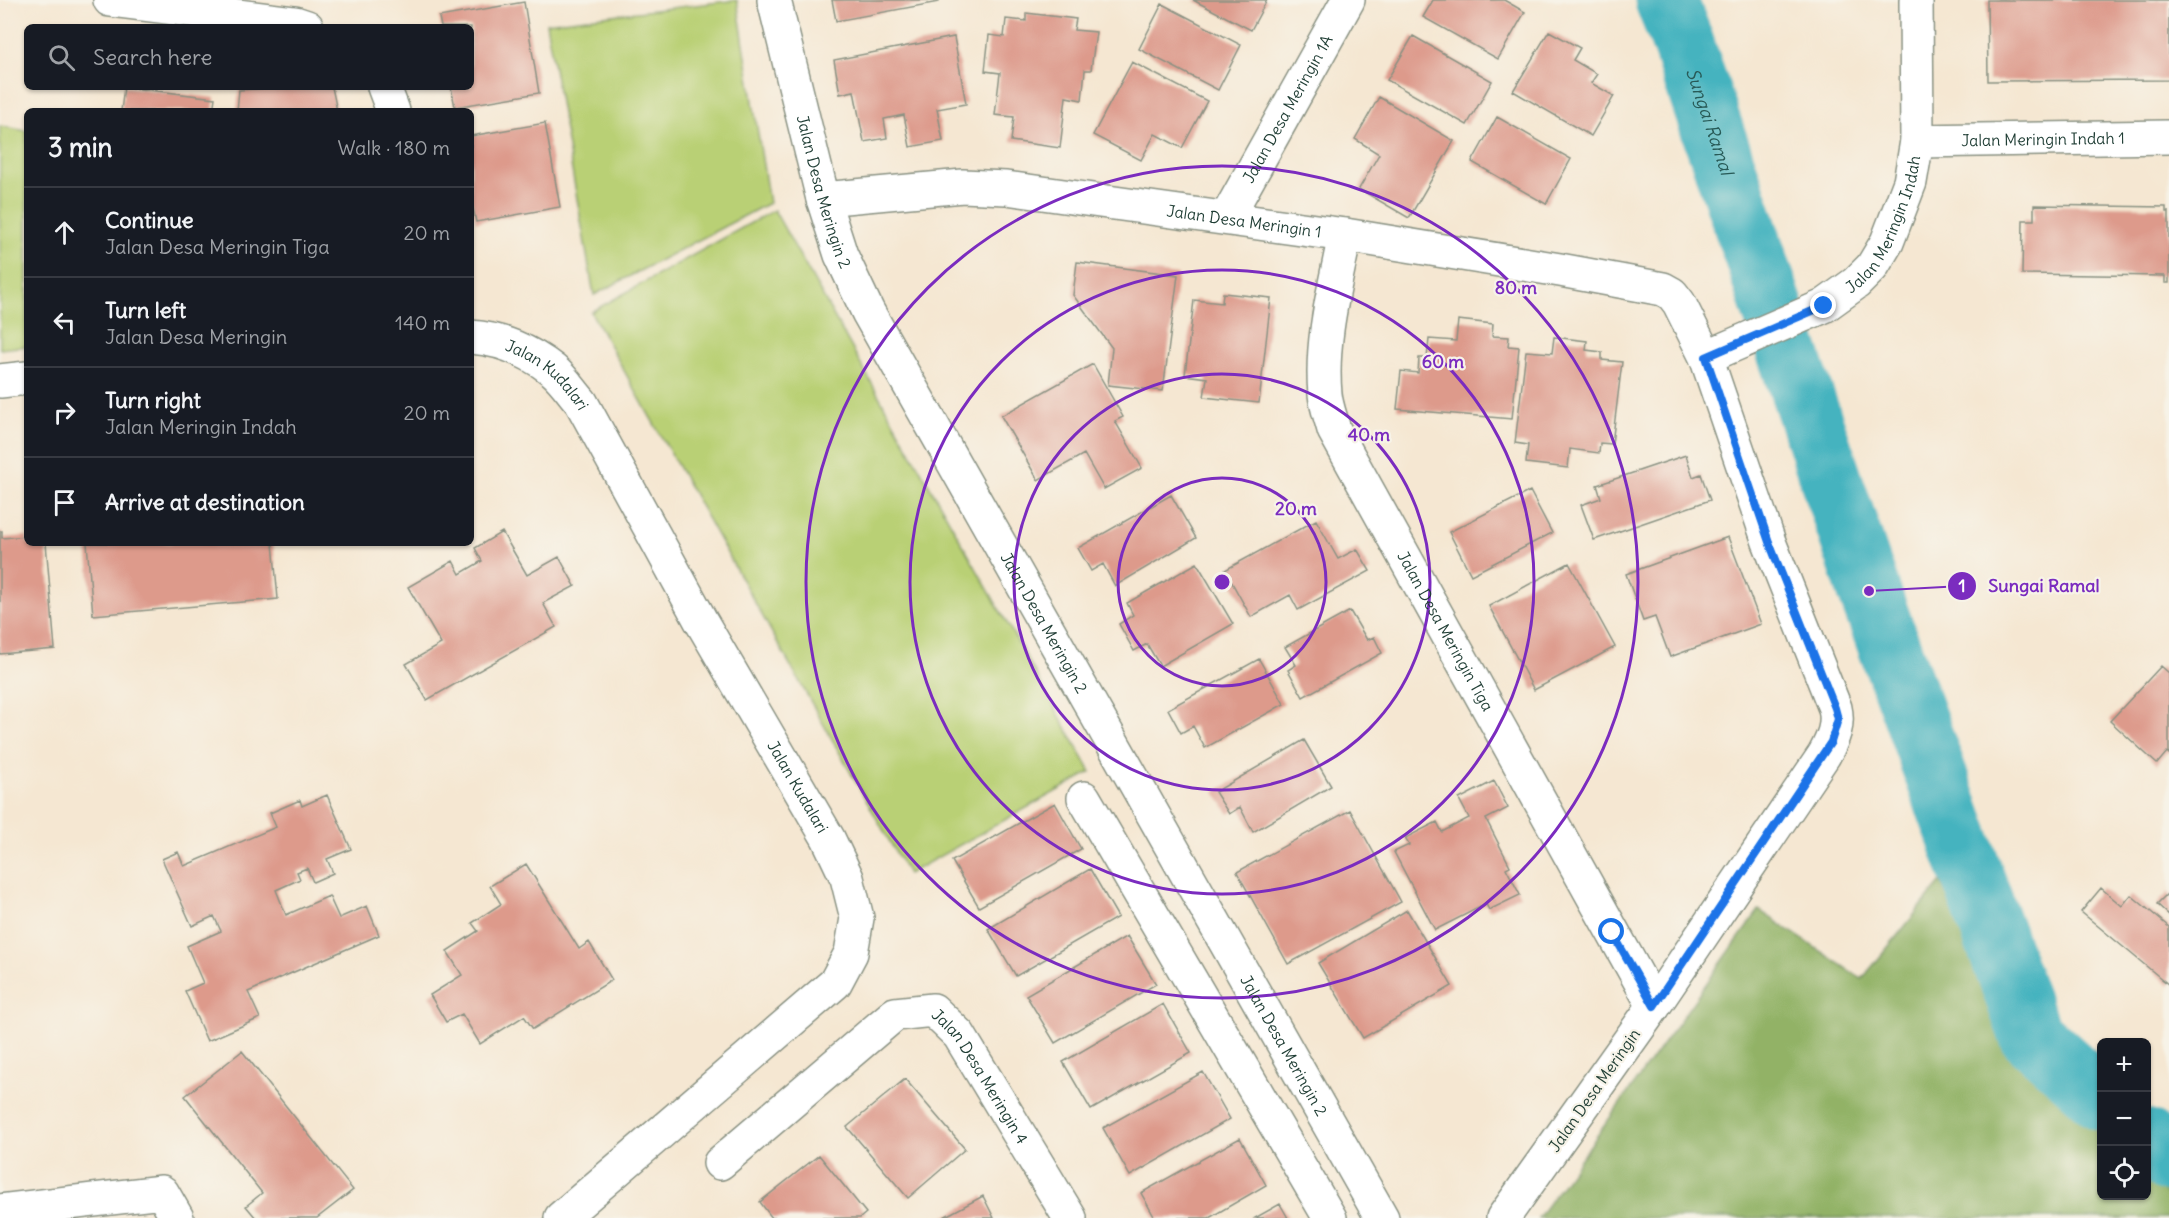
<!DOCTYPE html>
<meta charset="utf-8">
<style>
:root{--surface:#171b24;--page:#20242c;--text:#f1f3f6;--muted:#9ea1a6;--line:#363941}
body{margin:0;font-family:Delius,sans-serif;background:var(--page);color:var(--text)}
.controls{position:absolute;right:18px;bottom:18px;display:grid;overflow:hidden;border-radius:9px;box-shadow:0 2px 4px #0004}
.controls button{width:54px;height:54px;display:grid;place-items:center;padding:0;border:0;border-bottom:2px solid var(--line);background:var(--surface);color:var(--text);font:30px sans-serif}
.stop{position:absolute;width:18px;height:18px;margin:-14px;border:4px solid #1a73e8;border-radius:50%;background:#fff}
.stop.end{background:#1a73e8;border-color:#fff;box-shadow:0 2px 6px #0008}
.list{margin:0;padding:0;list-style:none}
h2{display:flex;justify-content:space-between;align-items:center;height:78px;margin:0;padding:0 24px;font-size:26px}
h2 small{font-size:20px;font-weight:400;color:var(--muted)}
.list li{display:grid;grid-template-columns:39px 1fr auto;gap:18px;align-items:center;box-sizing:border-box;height:90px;padding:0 24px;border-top:2px solid var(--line)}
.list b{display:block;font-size:22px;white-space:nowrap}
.list p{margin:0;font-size:20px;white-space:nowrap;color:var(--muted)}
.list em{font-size:20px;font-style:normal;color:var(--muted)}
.icon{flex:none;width:33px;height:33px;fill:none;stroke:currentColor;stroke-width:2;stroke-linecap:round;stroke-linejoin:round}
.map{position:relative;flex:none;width:2169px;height:1218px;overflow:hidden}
.search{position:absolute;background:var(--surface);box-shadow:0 2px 4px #0004;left:24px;top:24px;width:450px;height:66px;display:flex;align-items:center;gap:15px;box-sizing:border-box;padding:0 21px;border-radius:9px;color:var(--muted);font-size:22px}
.panel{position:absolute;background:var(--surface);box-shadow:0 2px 4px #0004;left:24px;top:108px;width:450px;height:438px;border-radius:9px}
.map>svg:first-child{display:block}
.green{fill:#b9d074;stroke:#6c8654;stroke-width:1.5}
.forest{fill:#92b266;stroke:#58784d;stroke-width:1.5}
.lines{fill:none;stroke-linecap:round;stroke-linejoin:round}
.river{stroke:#45b3bf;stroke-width:63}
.building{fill:#dd9a8b}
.minor-casing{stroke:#8a9283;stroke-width:36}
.minor{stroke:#fff;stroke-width:33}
.route{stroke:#1a73e8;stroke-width:8}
.ring{fill:none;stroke:#7b2cbf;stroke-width:3}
.labels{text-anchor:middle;stroke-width:4.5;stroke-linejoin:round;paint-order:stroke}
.street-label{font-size:16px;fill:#1f3d34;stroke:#f7f3e8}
.water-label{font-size:18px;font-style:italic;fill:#285a57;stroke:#f7f3e8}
.centre{fill:#7b2cbf;stroke:#f7f3e8;stroke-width:3}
.ring-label{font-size:18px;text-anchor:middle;font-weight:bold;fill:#7b2cbf;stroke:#f7f3e8;stroke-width:4.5;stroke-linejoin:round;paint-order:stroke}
.leader{fill:none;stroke:#7b2cbf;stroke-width:2}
.callout-dot{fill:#7b2cbf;stroke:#f7f3e8;stroke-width:2}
.mark-label{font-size:18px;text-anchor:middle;font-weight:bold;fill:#fff}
.callout-label{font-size:18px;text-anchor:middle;font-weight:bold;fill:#7b2cbf;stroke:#f7f3e8;stroke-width:4.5;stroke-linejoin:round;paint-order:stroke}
</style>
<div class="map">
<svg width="2169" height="1218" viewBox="0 0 2169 1218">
<rect width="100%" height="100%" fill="#f7f3e8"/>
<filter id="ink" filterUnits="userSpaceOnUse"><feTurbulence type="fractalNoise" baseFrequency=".0167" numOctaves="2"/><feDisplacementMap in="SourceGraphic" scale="12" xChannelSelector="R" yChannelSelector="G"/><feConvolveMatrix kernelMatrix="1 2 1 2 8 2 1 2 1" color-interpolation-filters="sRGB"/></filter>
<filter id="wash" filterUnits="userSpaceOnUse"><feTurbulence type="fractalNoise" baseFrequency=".008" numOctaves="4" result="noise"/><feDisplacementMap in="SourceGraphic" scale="24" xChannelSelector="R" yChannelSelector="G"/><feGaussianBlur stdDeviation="1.35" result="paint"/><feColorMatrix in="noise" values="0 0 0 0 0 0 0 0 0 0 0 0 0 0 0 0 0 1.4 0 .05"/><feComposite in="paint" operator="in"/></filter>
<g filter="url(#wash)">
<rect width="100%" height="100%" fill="#f5e7d2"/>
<!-- green -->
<path class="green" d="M737 0 769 203 594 295 546 23Z
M0 126 27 131V346L0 349Z
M774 210 1091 772 908 874 591 312Z"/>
<!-- forest -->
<path class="forest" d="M1941 882 2021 1060 2101 1135 2102 1196H2146L2147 1176 2169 1197V1218H1538L1759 910 1862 979Z"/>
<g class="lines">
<!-- river -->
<g class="river">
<path id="s1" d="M1666 0 1681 38 1869 591 2030 1034 2102 1099"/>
<path d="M2146 1141 2169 1161"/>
</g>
</g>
<g id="blocks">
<!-- building -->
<path class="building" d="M832 0H939V2L836 21Z
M1193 0H1267L1251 30Z
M1433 0H1504L1525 12 1498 59 1423 17Z
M1987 0H2169V80L1988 81Z
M524 2 539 93 455 107 451 87H471V27H441L439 17Z
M1162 4 1241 45 1218 90 1139 49Z
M1026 13 1076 19 1074 30 1096 32 1091 70H1085L1082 100 1066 97 1060 148 1011 141 1014 117 995 115 1000 73 985 71 989 35 1004 37 1006 19 1026 21Z
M1549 31 1580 48 1573 60 1597 74 1591 83 1614 96 1591 136 1513 91Z
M1413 36 1492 81 1467 125 1387 80Z
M954 37 966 104 937 109 943 141 910 147 904 115 884 119 887 138 864 142 854 91 840 94 834 60Z
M1132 62 1207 101 1182 148 1155 134 1141 160 1093 135Z
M124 87 215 98 213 111H121Z
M279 87H332L337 111H237L239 90Z
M1379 97 1454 141 1409 218 1359 189 1379 154 1355 139Z
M1497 117 1571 159 1546 204 1472 162Z
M545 123 560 207 476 222 471 198V136Z
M2034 205 2166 207V212H2169V283H2165V276L2022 274 2023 220H2034Z
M1077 262 1178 275 1163 391 1108 385 1112 348 1073 295Z
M1223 293 1271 298 1259 403 1204 397 1207 378 1185 375 1194 300 1222 303Z
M1458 320 1493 324 1492 336 1509 337 1508 346 1519 347 1512 419 1397 409 1401 371 1418 373 1419 358H1427L1429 339 1456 341Z
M1554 337 1587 341 1586 350 1602 352V360L1622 362 1612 444 1600 443 1599 453 1570 449 1568 468 1526 463 1528 445 1515 443 1526 351 1552 353Z
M1093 364 1123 417 1115 421 1142 468 1104 489 1084 454 1038 480 1001 416Z
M1686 455 1693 477 1701 474 1710 500 1594 540 1581 505 1601 498 1597 485Z
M1530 491 1552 533 1471 575 1449 532Z
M1171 495 1196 538 1115 586 1103 564 1091 571 1078 548Z
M1316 520 1338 559 1357 549 1370 571 1298 610 1290 595 1251 617 1225 570Z
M0 531H2V538L27 536V543H46L55 649 0 654Z
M502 532 527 575 559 557 575 586 543 603 556 627 427 700 406 664 441 644 408 587 453 561 460 574 482 561 475 548Z
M1728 537 1761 624 1670 657 1655 617 1643 621 1626 574Z
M87 543H273L278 599 93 615Z
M1197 563 1233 624 1160 666 1147 644 1134 651 1119 624 1133 615 1127 603Z
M1569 563 1615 647 1534 690 1489 606Z
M1350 611 1367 640 1374 637 1382 653 1303 697 1288 670 1296 665 1285 647Z
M1259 659 1284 704 1205 748 1193 726 1181 733 1168 709Z
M2161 666 2169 673V754L2167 752 2157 764 2110 721Z
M1304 740 1331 786 1253 832 1240 807 1229 814 1215 792Z
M1494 781 1508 808 1486 819 1510 866 1506 868 1520 895 1489 910 1486 904 1435 930 1394 852 1409 845 1405 838 1437 822 1442 832 1469 818 1459 799Z
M327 795 351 849 327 859 333 873 313 882 307 868 297 872 300 879 276 890 286 915 329 896 339 918 367 906 379 935 248 992 260 1018 207 1041 185 991 203 983 187 946 221 931 214 916 192 926 162 859 178 852 184 866 276 827 270 813 300 800 302 806Z
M1055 803 1081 849 979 907 952 861Z
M1350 810 1401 902 1288 964 1237 872Z
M526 864 579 949 589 942 612 980 533 1029 524 1016 480 1044 462 1014 446 1022 430 995 462 975 447 951 478 931 472 923 501 904 490 886Z
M1090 869 1118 917 1016 976 988 929Z
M2101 888 2122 906 2131 895 2169 927V985L2081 912Z
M2169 892V915L2157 904Z
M1407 910 1452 986 1363 1038 1318 963Z
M1127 936 1156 984 1055 1043 1026 995Z
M1163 1004 1191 1053 1091 1110 1063 1062Z
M242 1051 353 1190 317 1218H256L246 1206 262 1193 185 1096Z
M1203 1072 1230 1119 1130 1176 1103 1128Z
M905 1079 965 1149 908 1198 847 1127Z
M1240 1138 1266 1185 1209 1218H1155L1141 1193Z
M819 1155 866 1213 860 1218H772L760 1202Z
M983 1196 994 1218H942Z
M1280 1204 1288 1218H1255Z"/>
</g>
</g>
<g filter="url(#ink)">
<use href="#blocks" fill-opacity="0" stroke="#8a9283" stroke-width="1.5"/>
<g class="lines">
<!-- minor casing -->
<g class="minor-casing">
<g id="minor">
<path d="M110 0 295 23 307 27"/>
<path id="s2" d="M774 0 823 199 841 255 868 312 1382 1218"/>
<path d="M384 87 393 111"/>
<path id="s3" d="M1917 141 2169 137"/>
<path id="s4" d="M823 199 963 186 1006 188 1345 235 1560 270 1663 289 1672 294 1679 303 1706 357 1769 542 1835 708C1839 725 1833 739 1824 755L1654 1006 1503 1218"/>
<path id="s5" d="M1227 217 1348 0"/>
<path id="s6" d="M1345 235C1335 286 1320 341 1325 394 1326 406 1331 418 1334 430L1654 1006"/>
<path id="s7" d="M471 337C501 339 530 352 553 370 564 379 572 392 581 402L701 621 828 838 847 878 857 918 851 953 835 983 561 1218"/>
<path id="s8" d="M1706 357 1824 306 1856 283 1872 267 1887 242 1910 182 1917 141 1916 0"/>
<path d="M0 381 27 378"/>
<path d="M1084 798 1330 1218"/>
<path id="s9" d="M720 1163 895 1014 933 1010 959 1035 1070 1218"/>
<path d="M0 1211 162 1192 177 1218"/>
</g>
</g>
<!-- minor -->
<use href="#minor" class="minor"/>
</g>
</g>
<g class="lines" filter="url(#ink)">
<!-- route -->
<path class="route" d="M1612 932 1654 1006 1831 742 1838 719 1835 708 1769 542 1706 357 1824 306"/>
</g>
<!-- distance rings -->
<g class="ring">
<circle cx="1222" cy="582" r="104"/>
<circle cx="1222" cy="582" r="208"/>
<circle cx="1222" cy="582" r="312"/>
<circle cx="1222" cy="582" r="416"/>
</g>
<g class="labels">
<!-- street labels -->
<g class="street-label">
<text dy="6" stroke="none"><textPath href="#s5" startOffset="124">Jalan Desa Meringin 1A</textPath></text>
<text dy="6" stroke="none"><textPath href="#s3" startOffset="126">Jalan Meringin Indah 1</textPath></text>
<text dy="6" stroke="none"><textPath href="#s2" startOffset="198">Jalan Desa Meringin 2</textPath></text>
<text dy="6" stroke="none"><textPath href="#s4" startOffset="424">Jalan Desa Meringin 1</textPath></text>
<text dy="6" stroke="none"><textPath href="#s8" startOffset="234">Jalan Meringin Indah</textPath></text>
<text dy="6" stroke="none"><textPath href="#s7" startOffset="88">Jalan Kudalari</textPath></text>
<text dy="6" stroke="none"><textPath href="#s2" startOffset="684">Jalan Desa Meringin 2</textPath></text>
<text dy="6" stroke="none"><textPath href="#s6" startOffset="428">Jalan Desa Meringin Tiga</textPath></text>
<text dy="6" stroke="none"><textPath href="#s7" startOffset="574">Jalan Kudalari</textPath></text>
<text dy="6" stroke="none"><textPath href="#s2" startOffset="1170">Jalan Desa Meringin 2</textPath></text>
<text dy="6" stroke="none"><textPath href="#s9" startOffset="350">Jalan Desa Meringin 4</textPath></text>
<text transform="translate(1594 1090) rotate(-55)" y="6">Jalan Desa Meringin</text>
</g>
<!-- water labels -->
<g class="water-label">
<text dy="6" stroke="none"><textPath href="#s1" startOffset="129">Sungai Ramal</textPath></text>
</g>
</g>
<circle cx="1222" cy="582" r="9" class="centre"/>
<g class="ring-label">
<text x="1516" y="294">80 m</text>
<text x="1443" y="368">60 m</text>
<text x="1369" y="441">40 m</text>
<text x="1296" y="515">20 m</text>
</g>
<!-- callouts -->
<path class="leader" d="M1869 591L1962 586"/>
<g class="callout-dot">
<circle cx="1869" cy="591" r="6"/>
<circle cx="1962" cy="586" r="15"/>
</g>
<g class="mark-label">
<text x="1962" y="592">1</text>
</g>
<g class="callout-label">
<text x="2044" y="592">Sungai Ramal</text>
</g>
</svg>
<div class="controls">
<button>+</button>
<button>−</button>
<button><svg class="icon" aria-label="locate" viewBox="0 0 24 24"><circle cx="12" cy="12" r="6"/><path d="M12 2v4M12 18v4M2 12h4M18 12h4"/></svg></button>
</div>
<div class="stop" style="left:1612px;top:932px"></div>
<div class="stop end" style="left:1824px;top:306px"></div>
<div class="search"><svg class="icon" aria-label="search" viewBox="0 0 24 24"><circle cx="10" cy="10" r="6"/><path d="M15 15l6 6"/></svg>Search here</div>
<section class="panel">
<h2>3 min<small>Walk · 180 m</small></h2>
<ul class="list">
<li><svg class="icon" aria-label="ahead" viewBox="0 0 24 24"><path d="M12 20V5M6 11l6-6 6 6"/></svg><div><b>Continue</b><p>Jalan Desa Meringin Tiga</p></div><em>20 m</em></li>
<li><svg class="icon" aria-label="left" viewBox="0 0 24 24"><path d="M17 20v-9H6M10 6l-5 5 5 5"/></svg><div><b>Turn left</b><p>Jalan Desa Meringin</p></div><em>140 m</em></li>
<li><svg class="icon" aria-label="right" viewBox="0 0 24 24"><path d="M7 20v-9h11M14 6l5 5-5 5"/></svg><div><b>Turn right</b><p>Jalan Meringin Indah</p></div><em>20 m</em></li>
<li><svg class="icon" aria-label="arrive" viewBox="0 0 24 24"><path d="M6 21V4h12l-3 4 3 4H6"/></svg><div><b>Arrive at destination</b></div></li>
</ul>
</section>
</div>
